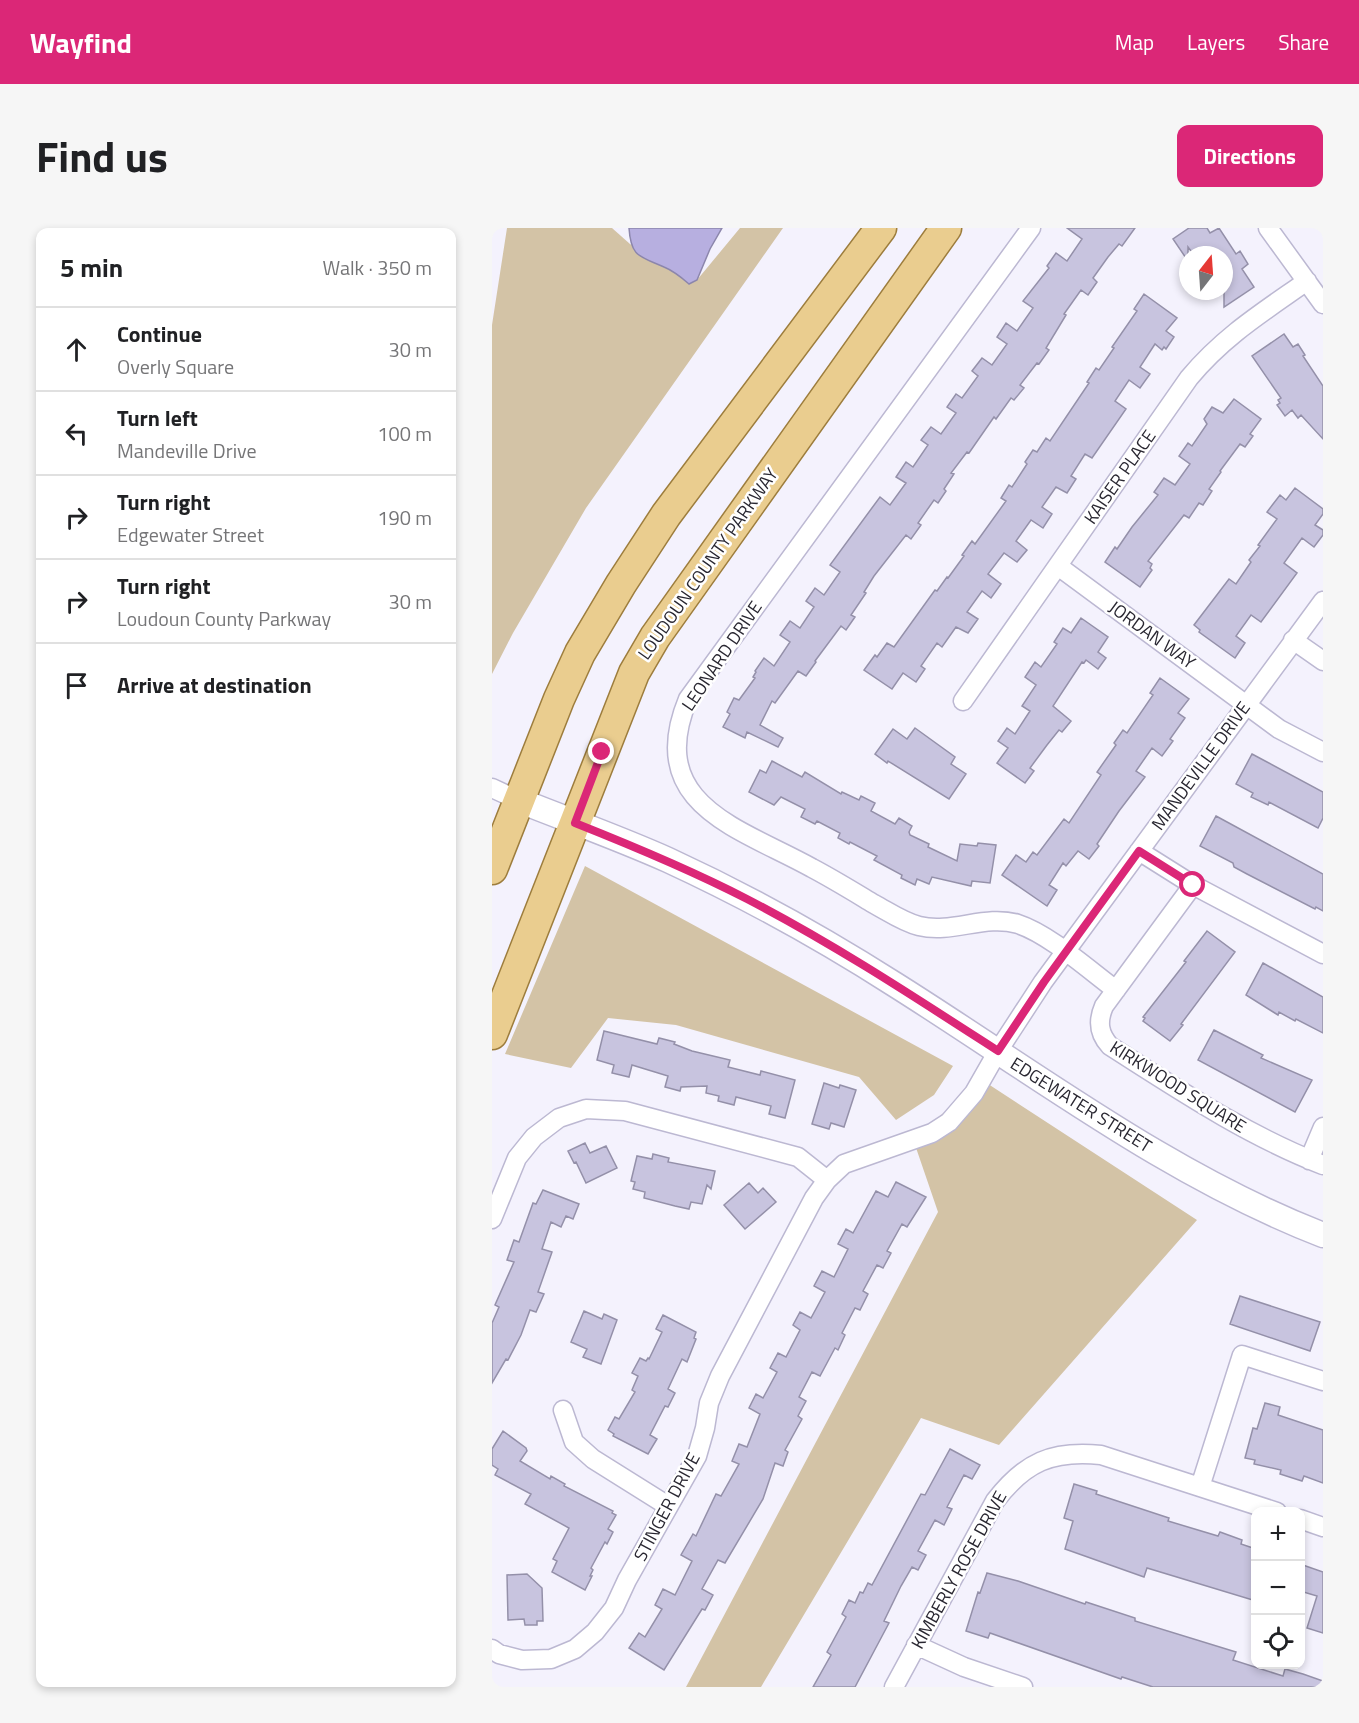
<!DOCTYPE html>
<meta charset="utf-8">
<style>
:root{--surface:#fff;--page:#f6f6f6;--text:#202124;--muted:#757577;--line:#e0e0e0;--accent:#db2777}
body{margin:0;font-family:"Titillium Web",sans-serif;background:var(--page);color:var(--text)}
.controls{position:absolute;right:18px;bottom:18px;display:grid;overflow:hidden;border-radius:12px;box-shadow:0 3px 9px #0003}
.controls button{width:54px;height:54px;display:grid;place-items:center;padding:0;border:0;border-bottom:2px solid var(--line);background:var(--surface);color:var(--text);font:30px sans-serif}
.compass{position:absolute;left:687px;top:18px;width:54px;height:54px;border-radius:50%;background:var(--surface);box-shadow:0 3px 9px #0003;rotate:17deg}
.stop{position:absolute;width:18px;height:18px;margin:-14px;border:4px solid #db2777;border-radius:50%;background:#fff}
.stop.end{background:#db2777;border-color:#fff;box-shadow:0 2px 6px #0008}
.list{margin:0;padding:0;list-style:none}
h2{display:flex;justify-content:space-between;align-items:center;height:78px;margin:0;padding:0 24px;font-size:26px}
h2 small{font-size:20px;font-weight:400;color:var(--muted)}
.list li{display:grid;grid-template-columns:39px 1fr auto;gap:18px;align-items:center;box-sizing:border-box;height:84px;padding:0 24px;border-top:2px solid var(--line)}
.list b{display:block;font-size:22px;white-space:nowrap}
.list p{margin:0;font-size:20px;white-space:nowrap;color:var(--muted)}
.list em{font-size:20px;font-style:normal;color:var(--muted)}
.icon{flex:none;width:33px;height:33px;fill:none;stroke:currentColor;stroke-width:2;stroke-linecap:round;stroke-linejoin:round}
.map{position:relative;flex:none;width:831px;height:1459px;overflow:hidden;border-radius:12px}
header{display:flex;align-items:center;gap:36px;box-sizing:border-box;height:84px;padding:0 30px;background:var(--accent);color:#fff}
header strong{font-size:28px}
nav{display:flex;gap:33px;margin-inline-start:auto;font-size:21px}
.intro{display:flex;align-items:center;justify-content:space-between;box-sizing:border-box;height:144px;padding:0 36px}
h1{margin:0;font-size:42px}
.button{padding:15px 27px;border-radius:12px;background:var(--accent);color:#fff;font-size:21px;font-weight:700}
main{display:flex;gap:36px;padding:0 36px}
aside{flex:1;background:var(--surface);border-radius:12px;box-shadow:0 3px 9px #0003}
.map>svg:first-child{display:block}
.green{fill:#d3c3a6}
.water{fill:#b7afe0;stroke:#8c86ac;stroke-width:1.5}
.building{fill:#c8c4df;stroke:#9490a9;stroke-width:1.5}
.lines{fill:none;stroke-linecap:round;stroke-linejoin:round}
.minor-casing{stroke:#bcb8d2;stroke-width:21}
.tertiary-casing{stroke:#bcb8d2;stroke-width:27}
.primary-casing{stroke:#9d7d3d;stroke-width:33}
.minor{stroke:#fff;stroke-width:18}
.tertiary{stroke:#fff;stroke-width:24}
.primary{stroke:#eacd8f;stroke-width:30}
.route{stroke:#db2777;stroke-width:8}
.labels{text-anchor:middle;stroke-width:5;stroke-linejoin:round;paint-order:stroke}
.street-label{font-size:18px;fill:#292731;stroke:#fff}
</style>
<header>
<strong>Wayfind</strong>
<nav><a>Map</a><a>Layers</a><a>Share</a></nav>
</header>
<div class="intro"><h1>Find us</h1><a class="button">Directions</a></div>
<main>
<aside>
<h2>5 min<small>Walk · 350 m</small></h2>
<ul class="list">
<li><svg class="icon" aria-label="ahead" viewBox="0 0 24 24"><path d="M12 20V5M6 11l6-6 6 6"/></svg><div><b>Continue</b><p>Overly Square</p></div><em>30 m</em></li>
<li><svg class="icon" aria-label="left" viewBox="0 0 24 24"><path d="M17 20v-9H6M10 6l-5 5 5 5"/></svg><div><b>Turn left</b><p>Mandeville Drive</p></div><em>100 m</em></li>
<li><svg class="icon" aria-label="right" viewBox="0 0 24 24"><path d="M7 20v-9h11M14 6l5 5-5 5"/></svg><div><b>Turn right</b><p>Edgewater Street</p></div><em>190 m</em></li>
<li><svg class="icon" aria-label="right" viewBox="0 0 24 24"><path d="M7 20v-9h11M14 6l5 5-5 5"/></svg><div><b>Turn right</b><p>Loudoun County Parkway</p></div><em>30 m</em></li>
<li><svg class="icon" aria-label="arrive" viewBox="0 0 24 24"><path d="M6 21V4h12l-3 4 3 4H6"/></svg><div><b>Arrive at destination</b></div></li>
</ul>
</aside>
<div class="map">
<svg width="831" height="1459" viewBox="0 0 831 1459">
<rect width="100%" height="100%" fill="#f4f2fd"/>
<!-- green -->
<path class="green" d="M15 0H120L138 16 205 52 248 0H291L94 280 21 405 0 446V97Z
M93 638 461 838 442 867 404 892 367 849 184 797 116 790 79 840 13 826Z
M490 852 705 992 507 1217 429 1190 269 1459H194L446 984 421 911Z"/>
<!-- water -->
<path class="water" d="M137 0H230L218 21 205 52 197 56C189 49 182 43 172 39 148 28 139 30 137 0Z"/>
<!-- building -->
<path class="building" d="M575 0H643L630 18 627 16 616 29 601 50 605 54 596 67 589 62 572 86 574 87 554 120 557 122 547 136 545 135 528 157 532 160 522 172 519 170 504 191 502 189 477 225 475 224 459 245 462 246 452 261 454 263 446 275 442 272 426 295 429 297 419 311 414 307 382 348 372 364 374 365 359 387 363 389 354 402 349 398 323 433 324 434 314 448 306 443 283 475 280 473 268 497 291 510 286 519 255 504 253 510 231 499 238 486 235 484 242 470 247 472 263 450 261 449 264 444 263 443 272 430 282 438 298 414 288 407 298 393 308 400 322 379 314 373 323 360 332 367 348 344 338 337 388 269 398 277 414 255 404 249 414 234 421 239 436 217 429 212 439 199 449 206 464 185 455 179 464 166 470 170 486 148 480 143 490 130 500 137 515 116 505 109 514 95 525 103 541 80 531 73 557 40 555 38 564 25 575 33 590 11Z
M697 0H715L718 5 727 0 744 26 748 23 756 36 750 41 762 59 732 79V27H702L696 19V33L681 11Z
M652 66 685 90 674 103 682 109 674 121 672 119 670 122 663 116 648 139 658 146 648 160 637 152 623 173 634 181 600 230 593 226 579 248 584 251 575 265 564 259 550 279 560 286 551 300 539 292 524 313 535 322 525 334 512 325 496 346 509 356 499 370 490 363 475 384 486 391 476 405 464 399 450 419 445 415 429 438 433 441 424 454 411 445 400 461 372 442 383 427 385 429 395 415 402 419 443 362 445 363 455 349 456 350 472 328 470 327 480 313 483 316 514 273 509 270 517 257 520 259 535 236 533 234 541 222 545 224 554 210 558 213 597 155 595 154 604 140 607 142 622 120 620 119 645 83 642 81Z
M792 106 801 119 806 116 813 127 811 128 831 158V211L809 187 806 190 800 182 793 188 785 177 788 175 786 172 789 170 760 128Z
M742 171 769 191 758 206 761 208 753 219 748 216 728 243 729 244 717 261 720 263 711 277 707 275 697 290 692 287 656 333 660 336 658 340 660 342 648 359 613 334 623 319 625 321 640 299 666 267 662 264 672 250 683 257 698 236 687 228 696 215 700 218 715 196 712 191 720 179 731 185Z
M803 260 831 281V286L823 297 831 302V307L822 319 810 310 792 335 805 345 769 394 759 387 744 408 753 415 743 430 707 404 708 402 702 397 737 351 744 356 759 334 757 332 768 318 766 317 785 291 775 284 788 267 794 272Z
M589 390 616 409 606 424 614 430 606 441 594 432 592 435 590 434 561 478 579 493 570 504 567 502 555 517 538 540 542 543 533 555 505 535 516 520 506 513 515 500 523 506 538 483 530 478 544 457 533 449 543 434 549 439 565 416 562 414 571 400 579 405Z
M668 450 697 471 686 485 693 490 678 511 681 513 670 528 660 520 644 543 653 549 627 583 605 616 607 618 597 631 586 623 574 638 571 635 557 657 565 662 555 678 510 647 524 627 534 634 541 624 545 627 572 591 577 595 609 547 605 544 624 517 622 515 631 502 635 505 661 467 658 465Z
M423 500 463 529 459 536 474 546 457 571 396 533 395 535 383 526 401 501 415 511Z
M760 526 831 564V590L826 600 777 574 776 577 759 569 761 565 744 556Z
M280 533 310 549 313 544 349 566 350 564 367 572 369 568 383 575 379 583 403 596 407 590 420 598 417 604 418 607 437 616 436 619 465 633 468 616 485 618 486 615 504 617 498 655 480 653 479 658 440 649 437 656 425 651 423 657 409 650 410 647 382 632 385 628 358 614 357 616 346 610 348 605 325 593 323 596 309 589 313 581 289 569 282 577 257 564 268 542 274 545Z
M724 588 831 646V683L824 679 823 681 755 646 742 639 741 635 708 618Z
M715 703 743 724 689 796 691 797 678 813 651 793 653 790 651 789 694 734 692 733Z
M771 735 831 769V805L804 791 803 793 787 784 786 787 754 767Z
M722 802 771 827 769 830 820 852 803 884 706 832Z
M112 803 165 816 167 810 183 814 182 816 200 823 238 832 236 839 268 847 269 843 303 852 293 890 277 886 279 878 244 869 242 877 226 873 227 868 214 865 215 858 189 859 188 863 173 859 176 848 140 837 137 849 120 845 122 837 105 832Z
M332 855 347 860 348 857 364 862 352 899 339 895 337 901 320 896Z
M93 915 98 925 114 918 125 940 94 955 84 934 82 935 76 923Z
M161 926 177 930 176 934 223 943 219 961 215 957 210 976 199 974 197 981 183 978 152 970 153 964 141 961 143 954 139 953 145 928 160 931Z
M404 954 434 969 415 999 410 996 395 1023 399 1025 391 1040 385 1037 371 1063 376 1066 368 1082 363 1080 350 1105 353 1107 346 1122 343 1120 328 1148 320 1144 307 1169 314 1173 306 1188 310 1191 293 1222 296 1224 291 1238 283 1235 271 1271 233 1335 226 1332 210 1361 221 1367 213 1382 210 1381 172 1442 137 1420 147 1405 153 1409 170 1381 163 1377 171 1361 183 1367 200 1333 189 1327 201 1306 204 1308 224 1266 229 1268 247 1236 240 1233 247 1216 255 1219 268 1186 257 1180 264 1166 271 1170 285 1144 278 1140 286 1125 294 1129 308 1102 301 1097 308 1084 319 1090 333 1064 322 1058 330 1043 342 1049 356 1021 346 1016 354 1001 361 1005 384 963 396 969Z
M257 955 266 965 271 960 284 974 253 1001 232 977Z
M51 962 87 976 81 991 74 988 69 999 59 994 50 1021 60 1024 46 1064 52 1066 44 1084 38 1082 29 1107 16 1132 14 1131 0 1155V1095L7 1079 3 1077 22 1034 15 1032 22 1012 27 1014 41 975 44 976Z
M748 1068 828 1094 818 1123 738 1096Z
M92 1083 110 1091 112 1086 125 1092 109 1136 91 1129 95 1121 79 1114Z
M171 1087 204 1104 202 1110 204 1111 195 1134 190 1131 176 1161 183 1165 176 1179 173 1178 158 1207 165 1211 156 1226 121 1208 122 1206 116 1202 123 1189 127 1191 143 1164 140 1162 146 1148 140 1145 148 1130 154 1133 156 1130 157 1131 170 1104 164 1101Z
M773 1175 788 1179 786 1187 831 1202V1255L812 1248 810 1253 788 1246 789 1242 762 1236 763 1232 753 1230 761 1200 765 1201Z
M11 1203 34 1220 35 1223 28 1233 58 1251 59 1248 73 1256 72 1258 121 1283 120 1285 124 1287 116 1301 121 1304 115 1316 113 1314 99 1340 101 1342 98 1348H100L93 1362 60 1344 65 1333 61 1331 77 1300 33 1276 39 1266 3 1247 6 1241 0 1237V1221Z
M458 1221 488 1237 480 1251 472 1247 455 1279 460 1281 452 1297 443 1292 426 1323 434 1327 426 1342 420 1339 409 1358 392 1393 397 1395 363 1459H321L339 1427 335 1424 354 1389 350 1386 357 1372 363 1375 368 1364 371 1365 376 1355 380 1357 429 1266 433 1267Z
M582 1256 605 1263 604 1266 677 1290 676 1293 726 1308 728 1304 750 1312 749 1316 764 1321V1373L655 1340 652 1349 573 1321 581 1293 572 1290Z
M808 1336 831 1344V1405L815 1400 825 1368 808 1363Z
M495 1345 526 1353 593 1376 594 1374 643 1390V1393L744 1424 741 1432 791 1448 793 1441 811 1446 831 1453V1459H661L630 1449 629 1451 498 1405 496 1410 474 1403 486 1364 488 1365Z
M35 1346 50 1360 51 1393H45V1397H33L32 1391 16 1392 15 1347Z"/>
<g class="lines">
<!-- minor casing -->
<g class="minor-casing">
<path id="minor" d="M539 0 196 471C152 577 248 600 320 640 341 651 362 664 382 676 397 684 411 694 427 698 461 706 493 686 526 696 557 706 597 742 624 762
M776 0 831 76
M566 338 787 501 831 524
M801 412 831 433
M471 473 697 150C732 108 771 84 815 53
M0 560 26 572
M647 623 701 657 831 726
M701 657 612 778C605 794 607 806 618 818 687 862 754 907 831 937
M817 932 831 899
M0 991 25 930 42 909 67 890 94 881 133 883 306 929 335 952
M71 1182 82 1214 101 1231 176 1278
M708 1259 750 1127 831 1153
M808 1291 831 1299
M424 1417 472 1439 531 1459
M0 1421 7 1426 30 1432 59 1431 83 1421 103 1404 122 1380 135 1352 205 1228 213 1200 217 1175 228 1148 322 970 335 952 352 936 440 905 457 894 482 865 506 823 551 754 831 373
M402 1459 503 1273C533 1234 560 1222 609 1227L785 1284"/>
</g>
<!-- tertiary casing -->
<g class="tertiary-casing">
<path id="tertiary" d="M26 572C76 592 127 610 176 632 254 668 330 710 402 756 542 844 676 947 831 1007"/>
</g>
<!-- primary casing -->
<g class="primary-casing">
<path id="primary" d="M0 641 67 471 88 425 129 356 174 287 389 0
M0 806 142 445 163 409 454 0"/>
</g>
<!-- minor -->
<use href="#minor" class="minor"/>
<!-- tertiary -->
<use href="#tertiary" class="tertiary"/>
<!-- primary -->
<use href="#primary" class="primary"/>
</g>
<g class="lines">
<!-- route -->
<path class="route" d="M110 524 83 595C141 618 199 642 255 671 342 716 424 770 506 823L552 754 647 623 701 657"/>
</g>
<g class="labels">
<!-- street labels -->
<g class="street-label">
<text transform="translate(628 249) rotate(-55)" y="6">KAISER PLACE</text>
<text transform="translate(216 336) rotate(-55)" y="6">LOUDOUN COUNTY PARKWAY</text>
<text transform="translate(660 407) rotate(36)" y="6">JORDAN WAY</text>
<text transform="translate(230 428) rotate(-56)" y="6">LEONARD DRIVE</text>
<text transform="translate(709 538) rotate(-54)" y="6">MANDEVILLE DRIVE</text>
<text transform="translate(686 859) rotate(32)" y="6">KIRKWOOD SQUARE</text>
<text transform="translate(589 877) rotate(32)" y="6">EDGEWATER STREET</text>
<text transform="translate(175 1279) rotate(-62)" y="6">STINGER DRIVE</text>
<text transform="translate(467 1342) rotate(-61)" y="6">KIMBERLY ROSE DRIVE</text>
</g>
</g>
</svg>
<div class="controls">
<button>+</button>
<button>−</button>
<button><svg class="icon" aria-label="locate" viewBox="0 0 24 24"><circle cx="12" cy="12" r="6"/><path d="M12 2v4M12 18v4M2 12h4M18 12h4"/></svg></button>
</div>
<svg class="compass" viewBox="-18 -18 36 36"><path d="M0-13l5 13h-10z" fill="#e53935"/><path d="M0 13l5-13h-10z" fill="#757577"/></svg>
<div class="stop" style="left:701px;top:657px"></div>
<div class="stop end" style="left:110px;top:524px"></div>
</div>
</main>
